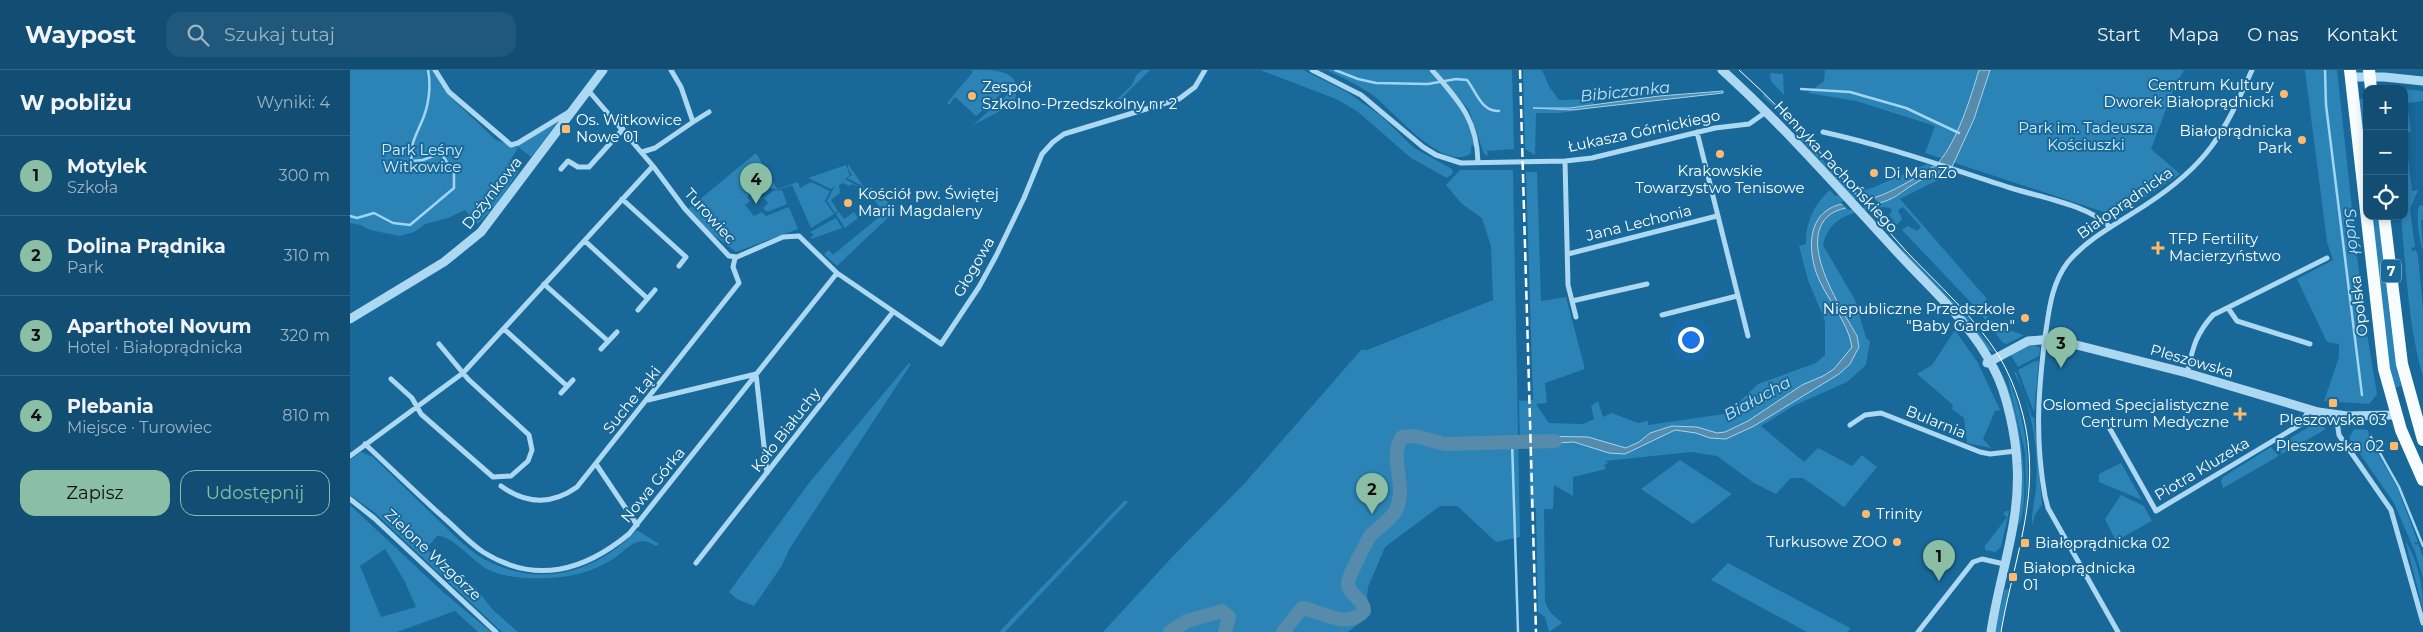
<!DOCTYPE html>
<html lang="pl">
<meta charset="utf-8">
<style>
:root{--surface:#124e73;--page:#1f587b;--text:#f1f3f6;--muted:#9cb4c4;--line:#316585;--accent:#8abfa5}
body{margin:0;font-family:Montserrat,sans-serif;background:var(--page);color:var(--text)}
.controls{position:absolute;right:15px;top:15px;display:grid;overflow:hidden;border-radius:10px;box-shadow:0 2px 8px #0003}
.controls button{width:45px;height:45px;display:grid;place-items:center;padding:0;border:0;border-bottom:1px solid var(--line);background:var(--surface);color:var(--text);font:25px sans-serif}
.you{position:absolute;left:1340px;top:269px;width:18px;height:18px;margin:-12px;border:4px solid #fff;border-radius:50%;background:#1a73e8;box-shadow:0 0 0 8px #1a73e833}
.badge{display:grid;place-items:center;width:32px;height:32px;border-radius:50%;background:var(--accent);color:#111;font-size:16px;font-weight:700}
.pin{position:absolute;translate:-50% -41px;filter:drop-shadow(0 1px 2px #0008)}
.pin::after{content:'';position:absolute;top:26px;width:18px;height:15px;background:inherit;clip-path:polygon(0 0,100% 0,50% 100%)}
.list{margin:0;padding:0;list-style:none}
h2{display:flex;justify-content:space-between;align-items:center;height:65px;margin:0;padding:0 20px;font-size:21px}
h2 small{font-size:16px;font-weight:400;color:var(--muted)}
.list li{display:grid;grid-template-columns:32px 1fr auto;gap:15px;align-items:center;box-sizing:border-box;height:80px;padding:0 20px;border-top:1px solid var(--line)}
.list b{display:block;font-size:19px;white-space:nowrap}
.list p{margin:0;font-size:16px;white-space:nowrap;color:var(--muted)}
.list em{font-size:16px;font-style:normal;color:var(--muted)}
.actions{display:flex;gap:10px;padding:15px 20px}
.actions a{flex:1;padding:11px 0;border:1px solid var(--accent);border-radius:15px;text-align:center;font-size:18px;color:var(--accent)}
.actions .main{background:var(--accent);color:#111}
.icon{flex:none;width:28px;height:28px;fill:none;stroke:currentColor;stroke-width:2;stroke-linecap:round;stroke-linejoin:round}
.map{position:relative;flex:none;width:2073px;height:562px;overflow:hidden}
header{display:flex;align-items:center;gap:30px;box-sizing:border-box;height:70px;padding:0 25px;background:var(--surface);border-bottom:1px solid var(--line)}
header strong{font-size:24px}
nav{display:flex;gap:28px;margin-inline-start:auto;font-size:18px}
.search{width:350px;height:45px;background:var(--page);display:flex;align-items:center;gap:12px;box-sizing:border-box;padding:0 18px;border-radius:15px;color:var(--muted);font-size:19px}
main{display:flex}
aside{flex:1;background:var(--surface)}
.map>svg:first-child{display:block}
.green{fill:#2c84b6;fill-rule:evenodd}
.water{fill:#568bac;stroke:#a0d6f3}
.pier{fill:#186899}
.lines{fill:none;stroke-linecap:round;stroke-linejoin:round}
.stream{stroke:#a0d6f3;stroke-width:2.5}
.river{stroke:#568bac;stroke-width:14}
.minor{stroke:#add8f1;stroke-width:5}
.tertiary{stroke:#add8f1;stroke-width:9}
.primary{stroke:#f7fcff;stroke-width:12}
.tram{stroke:#fff;stroke-width:1}
.rail{stroke:#fff;stroke-width:2.5;stroke-dasharray:9 4;stroke-linecap:butt}
.poi-dot{fill:#ffba6d;stroke:#186899;stroke-width:2}
.labels{text-anchor:middle;stroke-width:4;stroke-linejoin:round;paint-order:stroke}
.shield{fill:#186899;stroke:#bad2e0;stroke-width:1}
.shield-label{font-size:14px;font-weight:bold;fill:#fff}
.poi-label{font-size:15px;fill:#fff;stroke:#186899;text-anchor:start}
.park-label{font-size:15px;fill:#d4edfc;stroke:#186899}
.street-label{font-size:15px;fill:#fff;stroke:#186899}
.water-label{font-size:16px;font-style:italic;fill:#c0e4f9;stroke:#186899}
</style>
<header>
<strong>Waypost</strong>
<div class="search"><svg class="icon" aria-label="search" viewBox="0 0 24 24"><circle cx="10" cy="10" r="6"/><path d="M15 15l6 6"/></svg>Szukaj tutaj</div>
<nav><a>Start</a><a>Mapa</a><a>O nas</a><a>Kontakt</a></nav>
</header>
<main>
<aside>
<h2>W pobliżu<small>Wyniki: 4</small></h2>
<ul class="list">
<li><span class="badge">1</span><div><b>Motylek</b><p>Szkoła</p></div><em>300 m</em></li>
<li><span class="badge">2</span><div><b>Dolina Prądnika</b><p>Park</p></div><em>310 m</em></li>
<li><span class="badge">3</span><div><b>Aparthotel Novum</b><p>Hotel · Białoprądnicka</p></div><em>320 m</em></li>
<li><span class="badge">4</span><div><b>Plebania</b><p>Miejsce · Turowiec</p></div><em>810 m</em></li>
</ul>
<div class="actions"><a class="main">Zapisz</a><a>Udostępnij</a></div>
</aside>
<div class="map">
<svg width="2073" height="562" viewBox="0 0 2073 562">
<rect width="100%" height="100%" fill="#186899"/>
<!-- green -->
<path class="green" d="M0 0H88L99 19 96 23 146 70 168 78 158 94 169 101 145 136 128 154 115 140 98 148 75 154 64 162 50 166 20 160 10 155 0 153Z
M622 0C651 0 674 0 664 34L623 55 658 24 655 20 641 33 639 31V35L626 46 605 27 599 35 597 33 623 2Z
M793 0H800L766 34 765 31 782 15 787 4Z
M910 0H953L997 22 1030 45 1064 78 1102 99 1103 103 1097 108 1061 88 1007 41 986 29Z
M977 0H1078L1106 31 1120 53 1124 75 1121 76V83C1095 104 1042 40 1024 26 1009 15 993 8 977 0Z
M1085 0H1162L1164 79 1137 81 1138 86 1134 84 1119 40Z
M1173 0H1192L1200 18 1209 30 1243 29 1244 38 1209 43H1186L1185 85 1175 79Z
M1475 0H1834L1824 18 1801 79 1830 104 1776 140 1768 142H1754L1575 83 1585 56 1506 31 1458 23 1474 11Z
M1955 0H1987L2013 240 2027 324 2019 334 1974 331 1989 287V274L1977 272 1947 209 1983 190 1977 172Z
M1420 3 1433 4 1434 25 1421 11Z
M2054 19 2073 21V31L2057 33 2061 62 2055 63 2062 121 2068 120 2060 139 2065 177 2061 178 2062 181 2066 180 2068 186 2073 240V307C2058 255 2056 199 2051 146H2054Z
M1414 24 1502 123 1522 118 1577 94 1602 103 1550 129 1637 229 1630 237C1641 255 1655 259 1674 265L1657 274 1653 273 1628 240 1552 160 1558 156 1567 161 1571 157 1553 137 1548 140 1552 149 1547 155 1539 145 1542 141 1540 138 1533 137C1505 143 1481 143 1473 175L1505 230 1516 268 1520 271 1516 295 1497 312 1443 336 1411 356 1454 392 1468 378 1502 396 1512 385 1527 397 1494 437 1453 408H1441L1426 424 1404 413 1367 386 1341 382 1255 391 1258 393 1254 395 1256 399 1223 407V426L1204 415 1203 439H1194L1195 532 1200 542 1212 553 1199 562 1195 547 1188 542 1186 438H1180L1179 379 1170 377 1169 331 1183 330 1176 102H1187L1191 231 1216 227 1235 299 1195 313 1197 333 1186 334 1199 353 1233 354 1244 349 1241 336 1248 331 1253 347 1262 343 1288 353 1298 351V355L1381 343 1387 340 1386 335 1408 314 1466 293 1475 285V251L1458 210 1449 176 1456 174C1456 151 1463 136 1480 120L1485 126 1499 123 1449 68 1452 66 1413 26Z
M2009 29H2015L2017 104Z
M208 51 181 87 167 76 202 53Z
M406 83 427 119 448 112 450 118 461 112 480 121 475 131 484 144 461 158 442 115 426 120 417 116 407 119 397 127 400 131 395 135 404 146 412 142 416 146 439 137 448 159 386 182 357 160 338 139Z
M498 94 516 120 521 117 546 140 487 196 474 184 479 180 483 185 529 147 536 144 511 115 497 108 502 105 498 98Z
M496 95 500 105 481 119 458 108Z
M1110 100H1163L1170 467 1146 472 1107 436H1090L1035 477 1018 517 1016 537 1007 555 998 562H753L824 485 894 414 1011 280H1017L1143 230 1141 176 1132 148 1112 134 1096 115Z
M495 109 510 117 502 114 500 116 493 113 489 115 490 123 481 130 488 141 485 143 477 131 485 116Z
M432 120 437 134 417 142 413 138 418 133 414 128 423 121Z
M2073 135V149L2071 150 2073 179C2069 173 2066 143 2069 136Z
M489 142 494 149 504 142 508 148 495 158 486 144Z
M2022 146H2028L2041 257 2051 316 2044 318 2039 292Z
M486 148 492 158 461 169V167L464 165 460 162Z
M1544 170 1615 244 1644 282 1636 279Z
M1605 260 1628 293 1650 340 1645 341 1633 369 1641 378 1617 373 1614 348 1602 339 1603 335 1567 304 1582 295Z
M1682 274 1690 278 1689 286 1668 297 1660 284Z
M1685 291H1689L1684 342 1668 300Z
M559 293 561 294 440 478 431 497 404 536 387 529 379 522 459 413Z
M1664 302H1666L1682 347H1684L1692 434 1685 445 1682 455C1681 445 1685 430 1686 418 1689 378 1682 337 1664 302Z
M1657 305C1678 353 1683 402 1673 453L1676 422 1675 382Z
M1653 307C1669 333 1683 431 1668 457 1677 400 1665 361 1653 307Z
M1962 355 1971 356 1976 359 1932 384 1927 376Z
M2004 359 2018 360 2019 368 2048 419 2068 472 2064 473 2066 475 2068 473 2073 488V508L2065 482 2044 433 1999 368Z
M1921 377 1929 386 1873 418 1871 411 1873 407Z
M11 382 23 387C44 407 65 428 86 448 103 464 121 484 142 493 195 518 249 500 287 460L309 474 306 476C301 473 295 470 288 472 279 474 271 484 263 489 242 502 222 507 198 508 179 509 154 508 137 499 124 492 101 464 87 466L76 479 125 517 143 540 168 562H152L24 442 0 425V390Z
M1330 390 1382 424 1343 454 1291 419Z
M1771 393 1792 430 1749 412V404Z
M1771 425 1794 436 1802 451 1766 471 1755 449Z
M775 430 778 432 655 562H649Z
M0 435 93 522 141 562H128L105 541 47 562H0ZM35 479 54 510 66 537 31 547 10 496Z
M1656 441H1659L1651 477 1645 482 1635 480V476L1657 447 1653 444Z
M2055 470C2068 491 2073 514 2073 539Z
M1378 493 1500 558 1498 562H1457L1361 510Z
M1655 519 1659 520 1650 562H1644Z"/>
<!-- water -->
<path class="water" d="M1629 0H1640L1624 49 1601 99C1590 103 1576 106 1566 113 1556 118 1547 127 1536 131 1520 137 1500 134 1484 142 1442 166 1492 239 1507 266L1509 277 1500 294 1489 304 1404 356 1376 369 1360 368 1346 363 1325 360 1275 384 1259 383 1224 372 1188 374 1186 366 1238 367 1276 378 1289 372 1300 363 1322 356 1347 357 1367 363 1375 362 1398 351 1452 315 1473 306 1484 299 1502 277C1498 250 1475 228 1466 202 1458 177 1458 144 1488 135 1501 131 1516 131 1529 126 1542 122 1577 102 1588 93 1608 70 1620 29 1629 0Z
M1373 21V23L1222 40 1183 38H1220L1309 26Z"/>
<!-- pier -->
<path class="pier" d="M1522 126 1531 135 1498 140 1490 132Z"/>
<g class="lines">
<!-- stream -->
<path class="stream" d="M985 0 1008 9 1026 13 1078 14 1106 9 1117 10C1126 21 1131 42 1149 41
M1975 0 1976 35 2012 325
M1451 19 1500 22 1556 38 1609 63
M0 146 7 148 24 143 43 153 60 155 104 118V103L91 83 73 90 62 91C58 76 69 60 74 46 79 33 81 14 78 0
M2021 367 2049 417 2073 476
M1162 371 1168 562"/>
<!-- river -->
<path class="river" d="M820 562 837 551 872 541 879 547 875 562
M933 562 952 538C969 540 997 561 1014 541 1015 529 997 525 998 512 999 506 1017 470 1021 465 1030 455 1042 450 1047 438 1057 412 1038 389 1052 367L1065 366 1095 374 1205 371"/>
<!-- minor -->
<path class="minor" d="M85 0 99 22 161 75 168 73 219 42
M962 0 1011 25 1073 77 1086 85 1111 93 1215 91 1242 88 1365 58 1399 54 1416 42
M1082 0C1109 31 1127 49 1128 92
M238 20 303 96 335 139 379 186 387 187 433 167 449 166 487 203 591 274 629 217 646 186 674 128 692 84 703 72 714 64 829 29 845 17 855 0
M343 52 359 42
M1347 62 1398 266
M1473 62C1537 76 1598 98 1661 118 1689 127 1739 135 1760 157
M292 82 305 78 343 52 331 17 321 0
M1215 91 1218 215 1226 247
M211 99 218 91 228 97H239L273 59
M272 129 336 187 329 196
M235 171 297 228
M1218 184 1367 146
M194 214 258 271
M1222 231 1297 214
M1878 238 1887 251 1960 274
M288 240 305 220
M1312 245 1387 226
M154 259 217 316
M251 279 267 262
M1837 303C1843 278 1845 265 1863 245L1977 188
M41 309 62 328 71 344 143 407 161 406 178 391 182 380 179 365 118 309 89 274
M211 323 223 310
M298 330 406 304 417 403
M1986 345 1989 365 2041 440 2073 553
M1500 355 1515 345 1531 343 1630 382 1640 384 1666 381
M1760 359 1806 441 1951 354 1959 340
M15 374C41 398 66 423 93 447 106 458 118 472 133 482 186 515 234 501 279 464L487 203
M0 386 113 303 303 96
M246 394 287 455
M151 416C176 434 202 435 227 417L389 213 383 197 385 188
M0 429 24 448 146 562
M346 493 543 242
M1568 562 1623 492 1632 489 1654 494
M1768 562 1698 438 1695 426C1685 370 1688 323 1695 267 1699 241 1701 214 1718 192 1739 167 1770 152 1797 134 1858 94 1873 65 1902 0"/>
<!-- tertiary -->
<path class="tertiary" d="M1372 0C1435 57 1491 121 1548 183 1582 220 1621 253 1644 299 1657 323 1666 367 1667 394 1671 452 1649 506 1641 562
M2000 7H2034L2073 11
M0 249 94 192 131 162 253 0
M1637 293 1678 271 1703 269 1837 303 1968 342 1997 346 2045 345"/>
<!-- primary -->
<path class="primary" d="M2000 0 2034 299 2051 360 2073 410
M2019 0 2021 19
M2034 146 2052 294 2073 370"/>
<!-- tram -->
<path class="tram" d="M1389 0C1451 55 1501 120 1556 181 1588 215 1624 246 1649 286 1666 315 1677 350 1679 383 1684 444 1661 502 1651 562"/>
<!-- rail -->
<path class="rail" d="M1170 0 1186 562"/>
</g>
<!-- markers -->
<g class="poi-dot">
<circle cx="1934" cy="24" r="5"/>
<circle cx="622" cy="26" r="5"/>
<rect x="211" y="54" width="10" height="10" rx="2.5"/>
<circle cx="1952" cy="70" r="5"/>
<circle cx="1370" cy="84" r="5"/>
<circle cx="1524" cy="103" r="5"/>
<circle cx="498" cy="133" r="5"/>
<path d="M1805.5 170.5h5v5h5v5h-5v5h-5v-5h-5v-5h5z"/>
<circle cx="1675" cy="248" r="5"/>
<rect x="1978" y="328" width="10" height="10" rx="2.5"/>
<path d="M1887.5 336.5h5v5h5v5h-5v5h-5v-5h-5v-5h5z"/>
<rect x="2039" y="371" width="10" height="10" rx="2.5"/>
<circle cx="1516" cy="444" r="5"/>
<circle cx="1547" cy="472" r="5"/>
<rect x="1670" y="468" width="10" height="10" rx="2.5"/>
<rect x="1658" y="502" width="10" height="10" rx="2.5"/>
</g>
<g class="labels">
<!-- shield labels -->
<rect class="shield" x="2031" y="189.5" width="20" height="23" rx="4"/>
<g class="shield-label">
<text x="2041" y="206">7</text>
</g>
<!-- poi labels -->
<g class="poi-label">
<text x="1924" y="20" text-anchor="end">Centrum Kultury<tspan x="1924" dy="17">Dworek Białoprądnicki</tspan></text>
<text x="632" y="22">Zespół<tspan x="632" dy="17">Szkolno-Przedszkolny nr 2</tspan></text>
<text x="226" y="55">Os. Witkowice<tspan x="226" dy="17">Nowe 01</tspan></text>
<text x="1942" y="66" text-anchor="end">Białoprądnicka<tspan x="1942" dy="17">Park</tspan></text>
<text x="1370" y="106" text-anchor="middle">Krakowskie<tspan x="1370" dy="17">Towarzystwo Tenisowe</tspan></text>
<text x="1534" y="108">Di ManZo</text>
<text x="508" y="129">Kościół pw. Świętej<tspan x="508" dy="17">Marii Magdaleny</tspan></text>
<text x="1819" y="174">TFP Fertility<tspan x="1819" dy="17">Macierzyństwo</tspan></text>
<text x="1665" y="244" text-anchor="end">Niepubliczne Przedszkole<tspan x="1665" dy="17">"Baby Garden"</tspan></text>
<text x="1879" y="340" text-anchor="end">Oslomed Specjalistyczne<tspan x="1879" dy="17">Centrum Medyczne</tspan></text>
<text x="1983" y="355" text-anchor="middle">Pleszowska 03</text>
<text x="2034" y="381" text-anchor="end">Pleszowska 02</text>
<text x="1526" y="449">Trinity</text>
<text x="1537" y="477" text-anchor="end">Turkusowe ZOO</text>
<text x="1685" y="478">Białoprądnicka 02</text>
<text x="1673" y="503">Białoprądnicka<tspan x="1673" dy="17">01</tspan></text>
</g>
<!-- park labels -->
<g class="park-label">
<text x="1736" y="63">Park im. Tadeusza<tspan x="1736" dy="17">Kościuszki</tspan></text>
<text x="72" y="85">Park Leśny<tspan x="72" dy="17">Witkowice</tspan></text>
</g>
<!-- street labels -->
<g class="street-label">
<text transform="translate(1294 61) rotate(-12)" y="5">Łukasza Górnickiego</text>
<text transform="translate(1486 97) rotate(47)" y="5">Henryka Pachońskiego</text>
<text transform="translate(142 123) rotate(-52)" y="5">Dożynkowa</text>
<text transform="translate(1775 133) rotate(-35)" y="5">Białoprądnicka</text>
<text transform="translate(360 146) rotate(48)" y="5">Turowiec</text>
<text transform="translate(1289 153) rotate(-14)" y="5">Jana Lechonia</text>
<text transform="translate(624 197) rotate(-60)" y="5">Głogowa</text>
<text transform="translate(2009 236) rotate(-97)" y="5">Opolska</text>
<text transform="translate(1842 291) rotate(16)" y="5">Pleszowska</text>
<text transform="translate(282 330) rotate(-51)" y="5">Suche Łąki</text>
<text transform="translate(1586 352) rotate(22)" y="5">Bularnia</text>
<text transform="translate(436 360) rotate(-52)" y="5">Koło Białuchy</text>
<text transform="translate(1852 399) rotate(-31)" y="5">Piotra Kluzeka</text>
<text transform="translate(303 415) rotate(-51)" y="5">Nowa Górka</text>
<text transform="translate(83 485) rotate(43)" y="5">Zielone Wzgórze</text>
</g>
<!-- water labels -->
<g class="water-label">
<text transform="translate(1275 21) rotate(-6)" y="6">Bibiczanka</text>
<text transform="translate(2003 161) rotate(83)" y="6">Sudół</text>
<text transform="translate(1407 328) rotate(-29)" y="6">Białucha</text>
</g>
</g>
</svg>
<div class="controls">
<button>+</button>
<button>−</button>
<button><svg class="icon" aria-label="locate" viewBox="0 0 24 24"><circle cx="12" cy="12" r="6"/><path d="M12 2v4M12 18v4M2 12h4M18 12h4"/></svg></button>
</div>
<div class="you"></div>
<div class="pin badge" style="left:1589px;top:511px">1</div>
<div class="pin badge" style="left:1022px;top:444px">2</div>
<div class="pin badge" style="left:1711px;top:298px">3</div>
<div class="pin badge" style="left:406px;top:134px">4</div>
</div>
</main>
